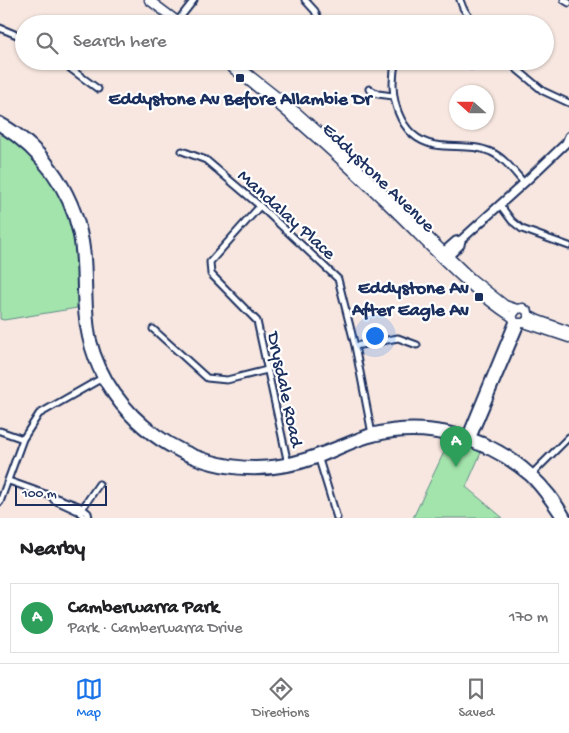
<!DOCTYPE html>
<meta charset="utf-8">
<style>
:root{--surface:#fff;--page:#f2f2f2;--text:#202124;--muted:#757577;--line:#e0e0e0;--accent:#1a73e8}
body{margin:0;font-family:"Gochi Hand",sans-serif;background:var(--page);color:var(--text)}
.compass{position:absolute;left:449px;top:85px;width:45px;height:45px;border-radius:50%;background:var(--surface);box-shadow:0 1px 4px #0004;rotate:291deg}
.scale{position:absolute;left:15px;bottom:12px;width:92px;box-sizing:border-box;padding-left:5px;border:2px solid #1b2f5e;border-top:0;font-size:14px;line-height:18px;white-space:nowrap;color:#1b2f5e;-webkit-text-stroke:4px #fff;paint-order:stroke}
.you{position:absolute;left:374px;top:335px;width:18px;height:18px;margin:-12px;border:4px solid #fff;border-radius:50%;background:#1a73e8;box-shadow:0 0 0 8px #1a73e833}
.badge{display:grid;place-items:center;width:32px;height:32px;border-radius:50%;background:var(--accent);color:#fff;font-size:16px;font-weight:700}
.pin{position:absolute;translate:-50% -41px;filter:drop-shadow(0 1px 2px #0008)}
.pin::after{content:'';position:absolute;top:26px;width:18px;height:15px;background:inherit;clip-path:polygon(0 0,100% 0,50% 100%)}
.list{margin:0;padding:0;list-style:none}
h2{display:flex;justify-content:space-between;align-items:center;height:65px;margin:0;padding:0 20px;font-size:21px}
h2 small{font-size:16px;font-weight:400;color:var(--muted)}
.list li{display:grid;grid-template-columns:32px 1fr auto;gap:15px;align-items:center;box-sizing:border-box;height:70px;margin:0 10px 10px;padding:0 10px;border:1px solid var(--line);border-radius:0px}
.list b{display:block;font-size:19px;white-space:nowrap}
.list p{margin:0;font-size:16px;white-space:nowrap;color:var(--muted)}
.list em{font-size:16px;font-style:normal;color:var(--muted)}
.icon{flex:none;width:28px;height:28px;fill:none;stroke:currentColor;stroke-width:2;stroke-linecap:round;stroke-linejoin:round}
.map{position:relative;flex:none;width:569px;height:518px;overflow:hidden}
.search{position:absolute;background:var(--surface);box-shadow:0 1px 4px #0004;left:15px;right:15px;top:15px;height:55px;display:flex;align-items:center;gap:12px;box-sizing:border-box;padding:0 18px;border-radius:28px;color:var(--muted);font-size:19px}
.sheet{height:145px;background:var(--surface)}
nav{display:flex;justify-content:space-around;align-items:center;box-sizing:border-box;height:70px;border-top:1px solid var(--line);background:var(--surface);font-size:14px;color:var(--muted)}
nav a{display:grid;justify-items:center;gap:2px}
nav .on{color:var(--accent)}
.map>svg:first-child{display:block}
.green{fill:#a3e4ac;stroke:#5f8a85}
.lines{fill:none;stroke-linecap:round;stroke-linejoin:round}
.minor-casing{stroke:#1b2f5e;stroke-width:9}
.tertiary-casing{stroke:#1b2f5e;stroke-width:11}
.secondary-casing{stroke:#1b2f5e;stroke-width:11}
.minor{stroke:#fff;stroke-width:5}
.tertiary{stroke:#fff;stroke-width:7}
.secondary{stroke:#fff;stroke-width:8}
.poi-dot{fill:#1b2f5e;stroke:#fff;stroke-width:2}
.labels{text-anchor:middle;stroke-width:4.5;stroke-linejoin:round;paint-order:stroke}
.poi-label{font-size:19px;font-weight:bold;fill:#1b2f5e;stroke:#fff}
.street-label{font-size:19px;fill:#1b2f5e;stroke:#fff}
</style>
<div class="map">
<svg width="569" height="518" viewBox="0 0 569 518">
<rect width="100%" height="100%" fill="#f7e7e0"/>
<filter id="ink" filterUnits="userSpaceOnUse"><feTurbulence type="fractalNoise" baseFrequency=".02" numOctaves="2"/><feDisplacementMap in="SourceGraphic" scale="10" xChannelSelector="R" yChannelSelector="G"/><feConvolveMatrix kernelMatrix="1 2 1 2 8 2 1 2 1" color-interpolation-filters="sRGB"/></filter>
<g filter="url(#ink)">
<!-- green -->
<path class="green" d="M0 130C37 160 71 198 78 246 80 266 77 288 77 308L4 320 0 319Z
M451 437 463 448H483L466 487 503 518H413Z"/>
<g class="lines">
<!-- minor casing -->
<g class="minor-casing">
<path id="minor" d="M305 0 315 11 320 24
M460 0 463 8 474 24
M564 0 569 3
M176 23 194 0
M0 28 24 38
M60 61 98 89
M396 61C387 93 398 138 435 145 453 148 474 144 491 152 505 158 515 173 524 183
M507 61 543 91 569 103
M471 66 477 61
M369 89 378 94 393 96
M182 151 206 160 260 206 338 279 355 346 372 434
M500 205 512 221 522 229 569 246
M260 206 210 262 211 274 257 321 288 464
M153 329 207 378 227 380 267 370
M355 346 398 338 417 345
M0 431 23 439
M318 456 337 518
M531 475 569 437
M9 481 79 506 88 513 89 518
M52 497 54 500 80 512 84 518
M0 502 23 439 39 414 104 377
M82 509 99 484"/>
</g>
<!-- tertiary casing -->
<g class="tertiary-casing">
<path id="tertiary" d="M0 121C48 147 80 198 86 252 89 281 86 310 92 339 111 416 188 471 267 465 304 462 338 444 372 432 449 413 529 449 567 518
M0 127C39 152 67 188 77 233 83 260 80 288 83 315 89 376 125 426 179 453 223 475 272 476 318 459 337 452 355 441 375 437 428 424 487 441 528 476 541 488 551 503 561 518
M440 255 456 241 461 240 524 183 566 143 569 136
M445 260 460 245 461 240
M467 439 469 430 514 321
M469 440 472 437 520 324"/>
</g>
<!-- secondary casing -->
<g class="secondary-casing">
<path id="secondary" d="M149 0 181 24
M223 61C284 107 340 158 394 211 432 248 468 289 513 318
M232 61 299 114 337 148 471 278 505 305 517 309
M528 315 538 320 569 331
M524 323 528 319V312L523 308 517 309 512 316 514 321 517 323H524L569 338"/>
</g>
<!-- minor -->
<use href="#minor" class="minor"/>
<!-- tertiary -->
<use href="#tertiary" class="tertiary"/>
<!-- secondary -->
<use href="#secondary" class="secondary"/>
</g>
</g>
<!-- markers -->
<g class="poi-dot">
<rect x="235" y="73" width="10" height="10" rx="2.5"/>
<rect x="474" y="292" width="10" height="10" rx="2.5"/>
</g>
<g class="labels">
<!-- poi labels -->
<g class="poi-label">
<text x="240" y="104">Eddystone Av Before Allambie Dr</text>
<text x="469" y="293" text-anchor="end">Eddystone Av<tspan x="469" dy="22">After Eagle Av</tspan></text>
</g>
<!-- street labels -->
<g class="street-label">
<text transform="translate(380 176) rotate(44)" y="7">Eddystone Avenue</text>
<text transform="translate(288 213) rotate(42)" y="7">Mandalay Place</text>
<text transform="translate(287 389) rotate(78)" y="7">Drysdale Road</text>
</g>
</g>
</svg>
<svg class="compass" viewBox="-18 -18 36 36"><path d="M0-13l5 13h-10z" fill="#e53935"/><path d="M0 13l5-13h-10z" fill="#757577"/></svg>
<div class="scale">100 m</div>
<div class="you"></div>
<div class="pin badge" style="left:456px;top:467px;background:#2e9e5b">A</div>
<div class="search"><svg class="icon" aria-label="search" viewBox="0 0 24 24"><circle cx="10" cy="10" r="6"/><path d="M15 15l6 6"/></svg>Search here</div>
</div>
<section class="sheet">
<h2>Nearby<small></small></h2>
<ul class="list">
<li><span class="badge" style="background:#2e9e5b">A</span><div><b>Camberwarra Park</b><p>Park · Camberwarra Drive</p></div><em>170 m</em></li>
</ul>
</section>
<nav>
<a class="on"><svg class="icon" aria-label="map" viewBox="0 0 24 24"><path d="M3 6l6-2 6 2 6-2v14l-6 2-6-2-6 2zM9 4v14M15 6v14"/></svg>Map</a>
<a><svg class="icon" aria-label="directions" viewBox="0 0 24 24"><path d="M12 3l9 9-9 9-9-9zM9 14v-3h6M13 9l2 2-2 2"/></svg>Directions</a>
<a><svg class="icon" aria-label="saved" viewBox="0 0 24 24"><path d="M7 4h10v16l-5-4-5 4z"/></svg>Saved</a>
</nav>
